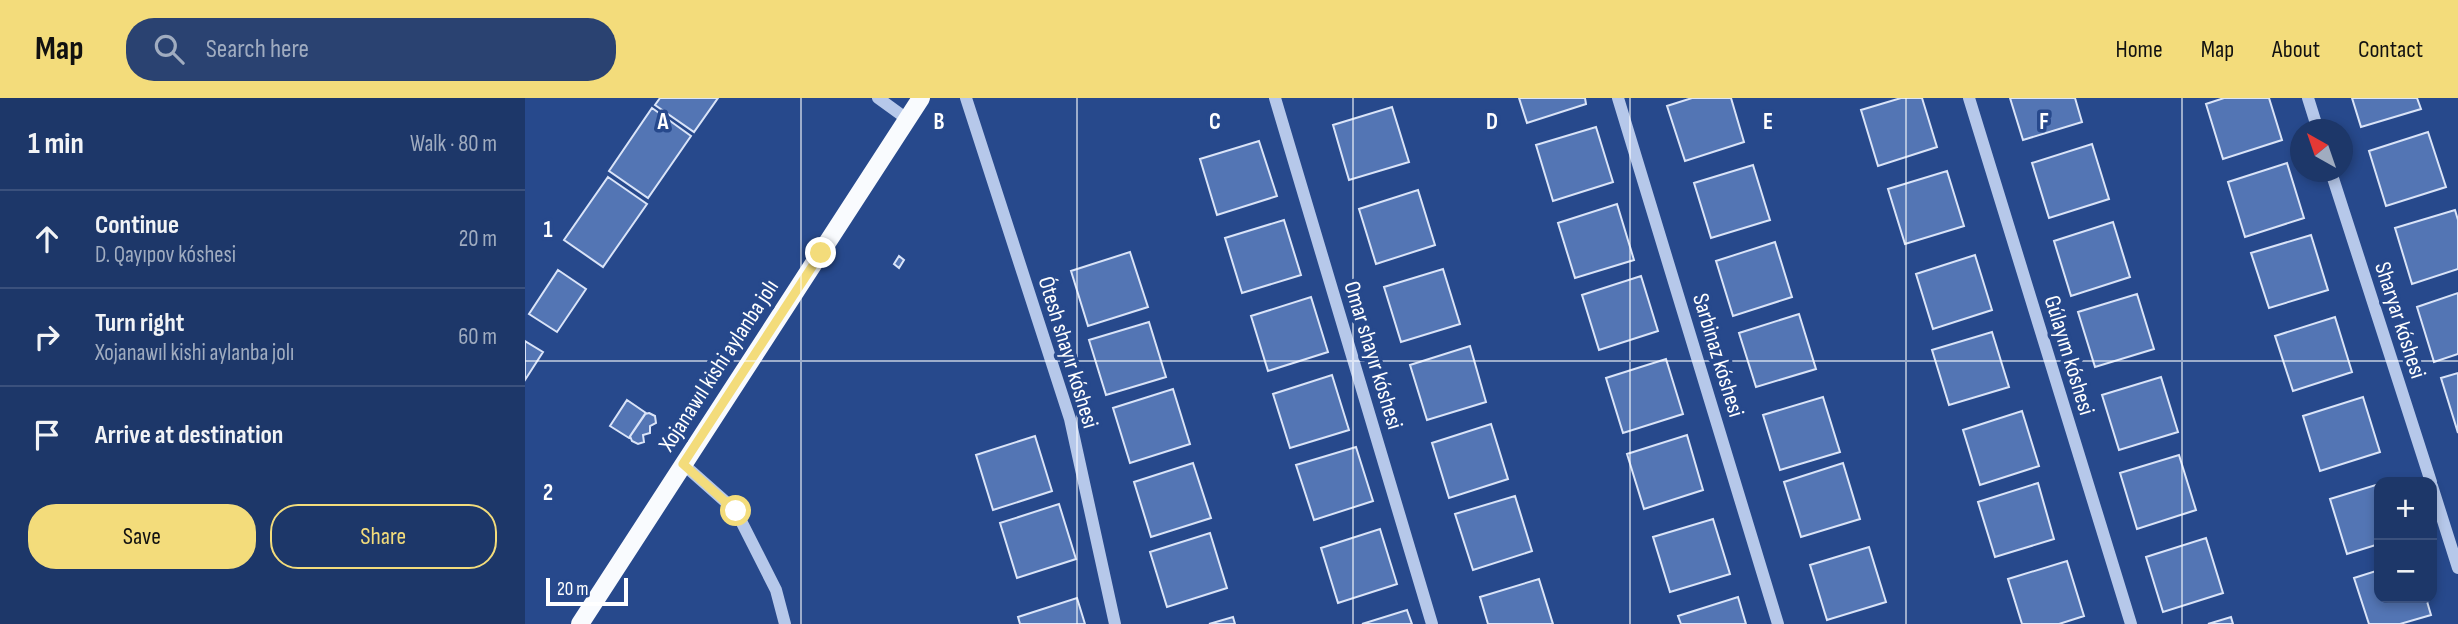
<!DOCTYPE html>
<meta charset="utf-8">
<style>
:root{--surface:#1d3769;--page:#2a4271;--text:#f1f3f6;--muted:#a0acc0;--line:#3b517d;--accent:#f3dc7b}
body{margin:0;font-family:"Sofia Sans Condensed",sans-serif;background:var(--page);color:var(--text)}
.controls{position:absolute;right:21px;bottom:21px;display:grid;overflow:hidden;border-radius:14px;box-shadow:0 4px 10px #0003}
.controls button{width:63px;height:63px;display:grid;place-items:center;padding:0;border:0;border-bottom:2px solid var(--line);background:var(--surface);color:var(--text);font:35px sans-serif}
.compass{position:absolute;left:1765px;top:21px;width:63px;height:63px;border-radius:50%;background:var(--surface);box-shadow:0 4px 10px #0003;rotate:320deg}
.scale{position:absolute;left:21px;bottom:18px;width:82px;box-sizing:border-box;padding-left:7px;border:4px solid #fff;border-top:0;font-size:19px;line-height:24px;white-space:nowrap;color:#fff;-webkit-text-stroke:5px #27498c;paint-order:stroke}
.stop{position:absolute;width:21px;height:21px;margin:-16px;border:5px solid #f3dc7b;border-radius:50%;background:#fff}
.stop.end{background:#f3dc7b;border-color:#fff;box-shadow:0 2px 7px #0008}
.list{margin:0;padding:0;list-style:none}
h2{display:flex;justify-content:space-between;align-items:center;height:91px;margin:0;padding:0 28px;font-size:30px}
h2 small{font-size:23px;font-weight:400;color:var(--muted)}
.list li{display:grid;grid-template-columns:46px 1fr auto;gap:21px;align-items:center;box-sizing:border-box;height:98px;padding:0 28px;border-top:2px solid var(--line)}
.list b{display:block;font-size:26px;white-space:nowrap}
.list p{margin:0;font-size:23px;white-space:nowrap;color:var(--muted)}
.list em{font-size:23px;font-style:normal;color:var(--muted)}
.actions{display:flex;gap:14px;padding:21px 28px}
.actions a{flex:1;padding:16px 0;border:2px solid var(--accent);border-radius:28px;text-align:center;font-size:24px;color:var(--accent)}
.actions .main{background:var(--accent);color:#111}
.icon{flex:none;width:38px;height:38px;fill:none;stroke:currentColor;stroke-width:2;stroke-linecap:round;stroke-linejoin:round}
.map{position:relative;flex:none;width:1933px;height:526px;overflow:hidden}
header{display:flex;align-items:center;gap:42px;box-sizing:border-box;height:98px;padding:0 35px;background:var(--accent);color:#111}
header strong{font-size:33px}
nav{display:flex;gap:38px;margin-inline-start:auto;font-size:24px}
.search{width:490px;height:63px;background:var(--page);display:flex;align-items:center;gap:18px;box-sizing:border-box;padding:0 24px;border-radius:28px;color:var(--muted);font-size:26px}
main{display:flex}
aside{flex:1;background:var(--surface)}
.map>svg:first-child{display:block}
.building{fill:#5375b4;stroke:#dae4f8;stroke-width:2}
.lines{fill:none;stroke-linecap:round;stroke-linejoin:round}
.minor{stroke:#b6c8ea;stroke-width:12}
.major{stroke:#f9fbfe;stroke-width:18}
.route{stroke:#f3dc7b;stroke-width:9}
.grid{fill:none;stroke:#fff;stroke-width:2;stroke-opacity:0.55}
.labels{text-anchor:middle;stroke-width:7;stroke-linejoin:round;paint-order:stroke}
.street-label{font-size:23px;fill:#fff;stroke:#27498c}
.grid-label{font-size:23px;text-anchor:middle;font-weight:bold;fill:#fff;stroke:#27498c;stroke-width:7;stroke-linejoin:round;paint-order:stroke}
</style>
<header>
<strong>Map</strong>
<div class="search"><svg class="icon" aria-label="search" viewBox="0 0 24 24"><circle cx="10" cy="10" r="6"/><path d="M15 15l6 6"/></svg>Search here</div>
<nav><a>Home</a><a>Map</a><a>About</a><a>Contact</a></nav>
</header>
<main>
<aside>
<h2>1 min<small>Walk · 80 m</small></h2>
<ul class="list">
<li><svg class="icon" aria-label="ahead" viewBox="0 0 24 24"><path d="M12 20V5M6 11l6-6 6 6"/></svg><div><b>Continue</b><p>D. Qayıpov kóshesi</p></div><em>20 m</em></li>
<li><svg class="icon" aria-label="right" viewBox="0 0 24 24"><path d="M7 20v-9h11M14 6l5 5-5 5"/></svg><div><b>Turn right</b><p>Xojanawıl kishi aylanba jolı</p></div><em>60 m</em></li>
<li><svg class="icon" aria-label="arrive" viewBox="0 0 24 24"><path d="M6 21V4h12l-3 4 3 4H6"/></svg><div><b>Arrive at destination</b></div></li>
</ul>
<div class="actions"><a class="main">Save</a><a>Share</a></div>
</aside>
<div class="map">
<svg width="1933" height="526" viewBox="0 0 1933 526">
<rect width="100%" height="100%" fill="#27498c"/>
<!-- building -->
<path class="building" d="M135 0H193L169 34 130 7Z
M994 0H1060L1061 6 1002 25Z
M1167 0H1206L1219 44 1160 63 1142 8Z
M1376 0H1397L1412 49 1353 68 1336 12Z
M1485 0H1550L1557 24 1498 42Z
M1699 0H1744L1757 42 1698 61 1681 6Z
M1827 0H1892L1896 11 1836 29Z
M867 9 884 64 824 82 808 27Z
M127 10 166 38 123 100 84 73Z
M1071 29 1088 84 1028 103 1011 47Z
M1903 34 1921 89 1861 108 1844 53Z
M734 43 752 98 692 117 675 61Z
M1567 46 1584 101 1524 120 1507 65Z
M1762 65 1779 120 1720 139 1703 84Z
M1228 67 1245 122 1186 140 1169 85Z
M1422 73 1439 128 1380 146 1363 91Z
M83 79 122 106 78 169 39 142Z
M893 92 910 147 851 166 834 111Z
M1092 106 1109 162 1050 180 1033 125Z
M1930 112 1933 122V171L1887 186 1870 130Z
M759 122 776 177 717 195 700 140Z
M1588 124 1605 179 1546 198 1529 143Z
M1786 137 1803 192 1744 210 1726 155Z
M1250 144 1267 199 1208 218 1191 163Z
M605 154 623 209 563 228 546 173Z
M1450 157 1467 212 1408 231 1391 176Z
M374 158 379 162 374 170 369 166Z
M918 171 935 226 876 244 859 189Z
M33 172 61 191 32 234 4 216Z
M1116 178 1133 233 1074 252 1057 197Z
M1933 195V256L1909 264 1892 209Z
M1612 196 1629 251 1570 269 1553 214Z
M786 199 803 254 743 273 726 218Z
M1274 216 1291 271 1231 289 1214 235Z
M1810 219 1827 274 1768 293 1750 238Z
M624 224 641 279 581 297 564 242Z
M1467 234 1484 289 1424 307 1407 252Z
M0 243 18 254 0 282Z
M945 248 961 304 902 322 885 267Z
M1141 261 1158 316 1098 335 1081 280Z
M1933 275V335L1916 280Z
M807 277 824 332 765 350 748 296Z
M1636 279 1653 334 1594 352 1577 297Z
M648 291 665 346 605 365 588 310Z
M1298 299 1315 354 1255 372 1238 317Z
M1838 299 1855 354 1795 373 1778 318Z
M102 302 121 315 104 340 85 328Z
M1497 313 1514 368 1455 387 1438 332Z
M124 315 130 318 131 325 125 328V335L118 337 119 344 113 346 107 343 105 338 120 316Z
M966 326 983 381 924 400 907 345Z
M1162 337 1178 392 1119 411 1102 356Z
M510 338 527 393 468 412 451 357Z
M831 349 848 403 789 422 771 367Z
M1654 357 1671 412 1612 431 1595 375Z
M668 365 686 420 626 439 609 384Z
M1318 365 1335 421 1276 439 1259 384Z
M1513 385 1529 441 1470 459 1453 404Z
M1854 386V446L1822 456 1805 401Z
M990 398 1007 453 948 472 930 416Z
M534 406 551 461 492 480 475 425Z
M1188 421 1205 476 1145 494 1128 439Z
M855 431 872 486 813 505 796 450Z
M685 435 702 490 642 509 625 454Z
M1681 440 1698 495 1638 514 1621 459Z
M1344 449 1361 504 1302 522 1285 467Z
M1542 463 1559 518 1534 526H1497L1483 481Z
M1854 472V500H1901L1906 517 1875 526H1844L1829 480Z
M1014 481 1028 526H963L955 499Z
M1213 499 1221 526H1156L1153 518Z
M552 500 560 526H495L493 519Z
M882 512 887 526H837Z
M708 519 710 526H684Z
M1706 519 1708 526H1683Z"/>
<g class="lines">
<!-- minor -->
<path class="minor" d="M353 0 382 21
M441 0 545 321 590 526
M750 0 907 526
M1093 0 1253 526
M1444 0 1606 526
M1783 0 1793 32
M1806 74 1906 384
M158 366 211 413 251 492 260 526
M1907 388 1933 470"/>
<!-- major -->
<path class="major" d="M55 526 396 0"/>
</g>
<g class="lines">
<!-- route -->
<path class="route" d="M211 413 158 366 296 155"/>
</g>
<!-- grid -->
<path class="grid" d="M276 0V526M552 0V526M828 0V526M1105 0V526M1381 0V526M1657 0V526M0 263H1933"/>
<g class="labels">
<!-- street labels -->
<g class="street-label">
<text transform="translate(1876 222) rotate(72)" y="8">Sharyar kóshesi</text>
<text transform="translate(544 254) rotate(73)" y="8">Ótesh shayır kóshesi</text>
<text transform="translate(849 257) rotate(73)" y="8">Omar shayır kóshesi</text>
<text transform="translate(1194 257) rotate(73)" y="8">Sarbinaz kóshesi</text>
<text transform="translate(1545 257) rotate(73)" y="8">Gúlayım kóshesi</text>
<text transform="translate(193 267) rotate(-57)" y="8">Xojanawıl kishi aylanba jolı</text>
</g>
</g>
<g class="grid-label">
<text x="138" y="31">A</text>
<text x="414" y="31">B</text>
<text x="690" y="31">C</text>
<text x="967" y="31">D</text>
<text x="1243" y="31">E</text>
<text x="1519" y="31">F</text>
<text x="23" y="139">1</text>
<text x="23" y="402">2</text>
</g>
</svg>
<div class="controls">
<button>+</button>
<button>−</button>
</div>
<svg class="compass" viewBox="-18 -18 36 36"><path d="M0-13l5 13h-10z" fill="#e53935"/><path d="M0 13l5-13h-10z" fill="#a0acc0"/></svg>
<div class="scale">20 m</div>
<div class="stop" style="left:211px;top:413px"></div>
<div class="stop end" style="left:296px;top:155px"></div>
</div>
</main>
